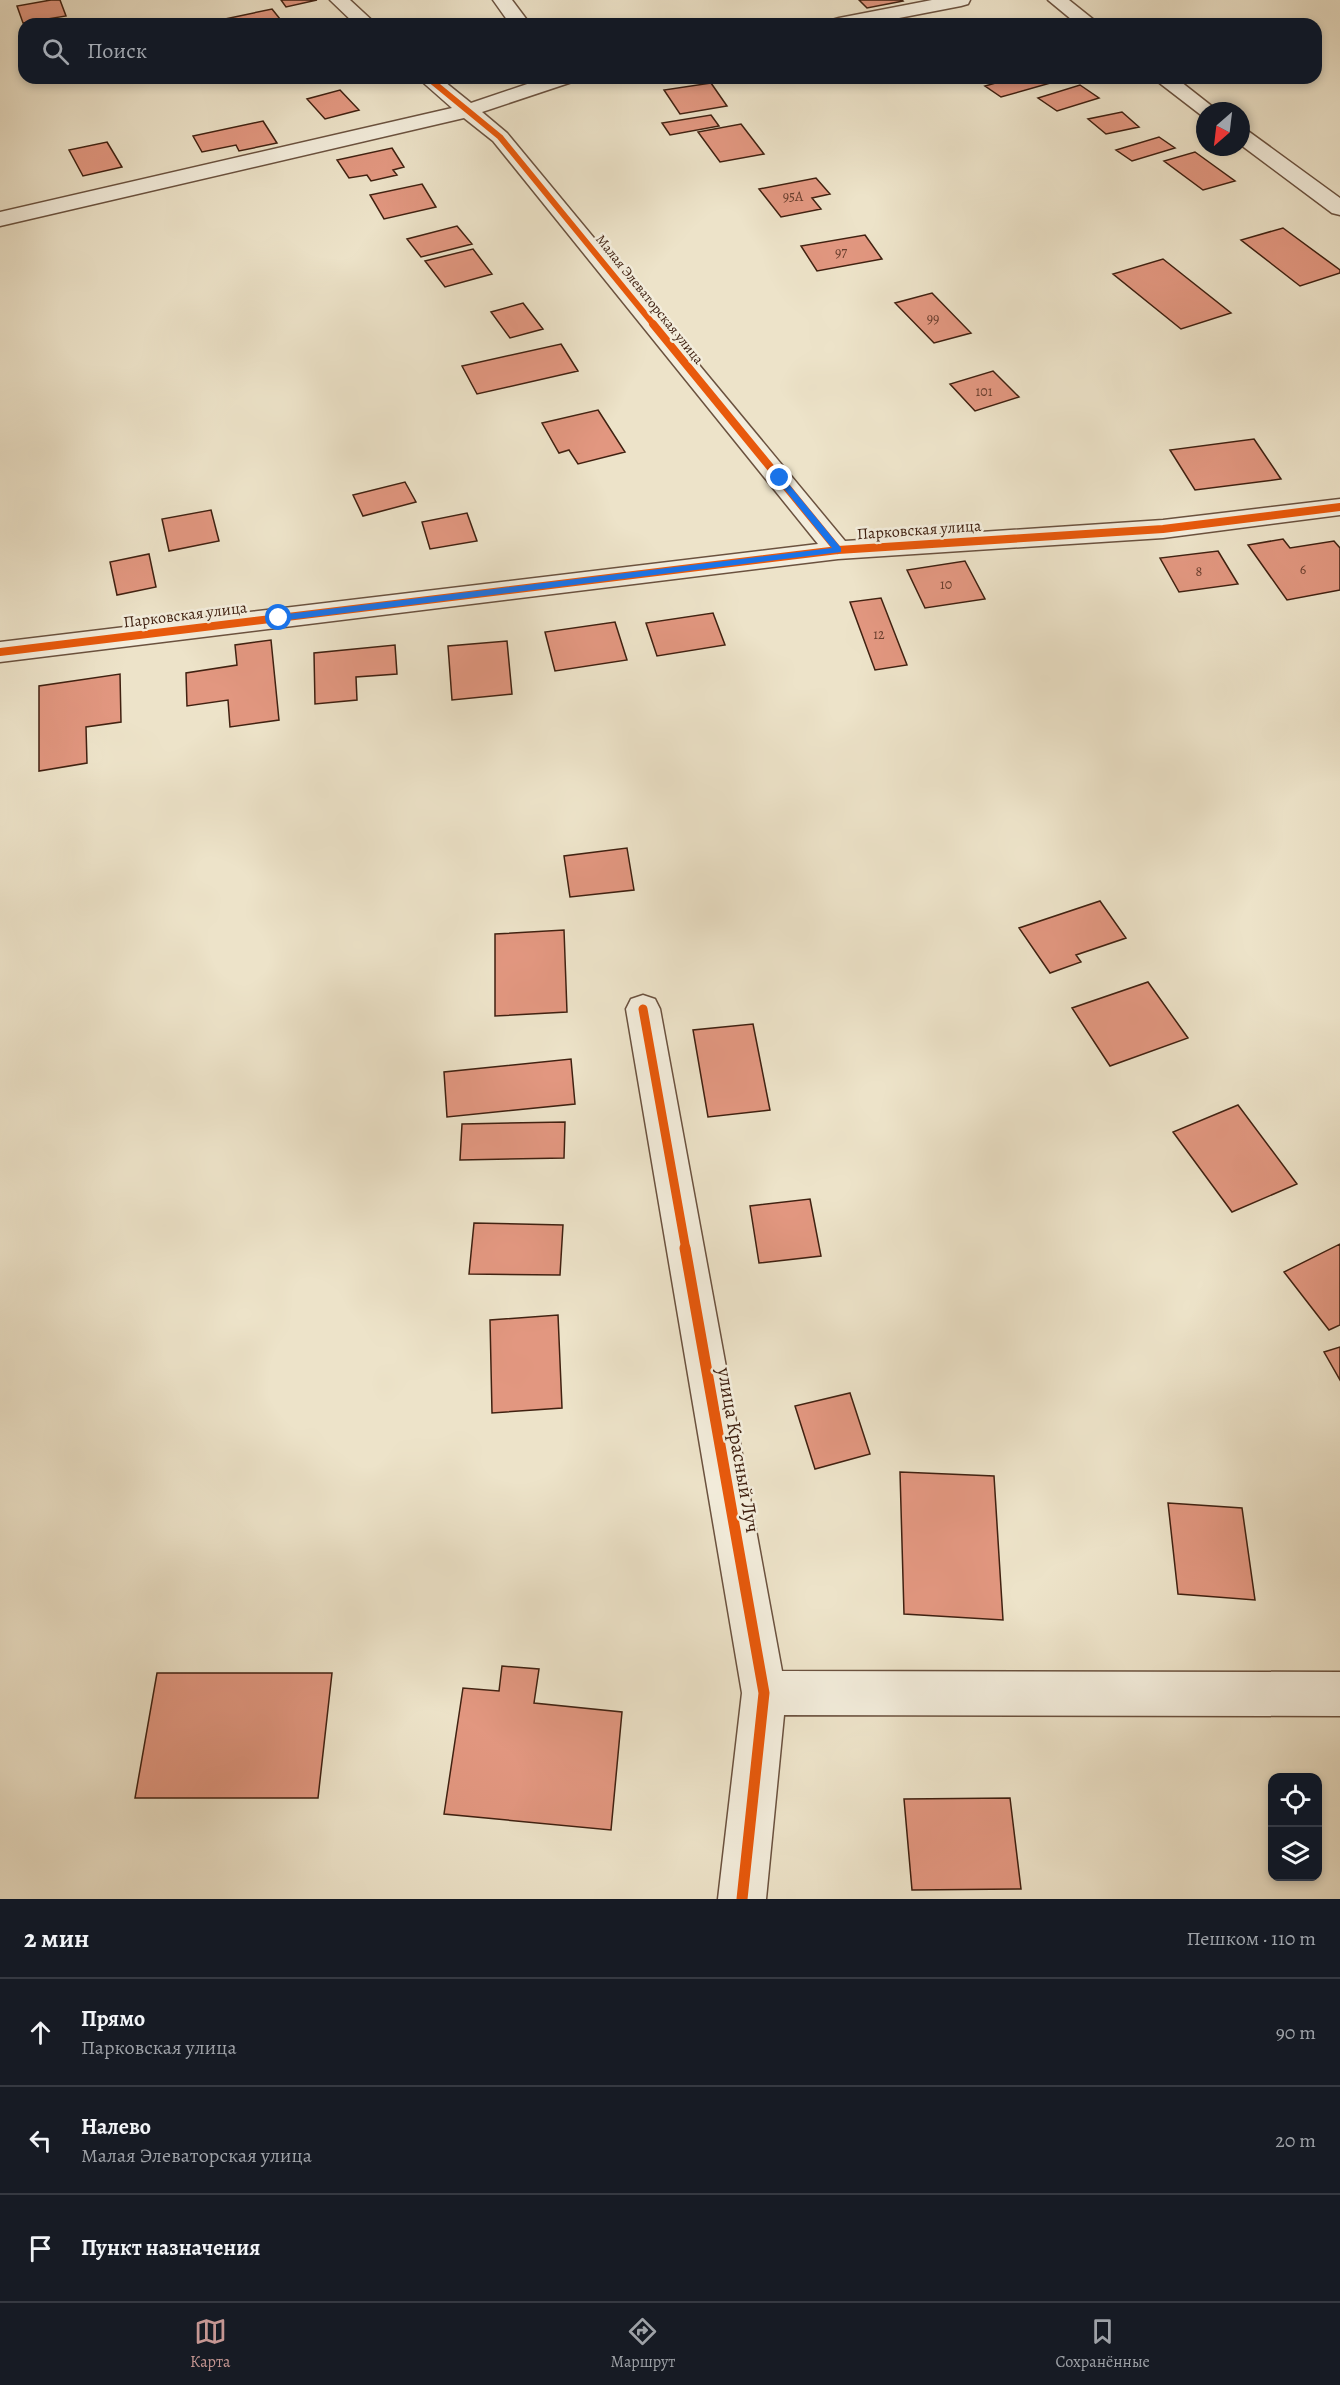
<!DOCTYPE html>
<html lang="ru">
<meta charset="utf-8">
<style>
:root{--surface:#171b24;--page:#20242c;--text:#f1f3f6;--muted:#9ea1a6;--line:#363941;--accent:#c59692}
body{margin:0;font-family:Alegreya,serif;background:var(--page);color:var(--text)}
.controls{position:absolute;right:18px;bottom:18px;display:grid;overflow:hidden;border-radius:12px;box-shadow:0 3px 9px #0003}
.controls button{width:54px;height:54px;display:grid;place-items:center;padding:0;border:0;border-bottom:2px solid var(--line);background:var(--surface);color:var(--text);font:30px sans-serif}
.compass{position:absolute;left:1196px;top:102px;width:54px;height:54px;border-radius:50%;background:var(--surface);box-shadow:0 3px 9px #0003;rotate:208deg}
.stop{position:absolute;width:18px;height:18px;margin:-14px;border:4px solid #1a73e8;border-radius:50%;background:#fff}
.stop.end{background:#1a73e8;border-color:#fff;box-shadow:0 2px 6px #0008}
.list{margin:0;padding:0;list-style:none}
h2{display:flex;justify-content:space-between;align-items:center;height:78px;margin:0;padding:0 24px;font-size:26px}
h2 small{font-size:20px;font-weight:400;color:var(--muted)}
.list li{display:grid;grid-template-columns:39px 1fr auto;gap:18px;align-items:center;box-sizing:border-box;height:108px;padding:0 24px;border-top:2px solid var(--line)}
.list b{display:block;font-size:22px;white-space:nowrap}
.list p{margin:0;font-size:20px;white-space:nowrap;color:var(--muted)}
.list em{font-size:20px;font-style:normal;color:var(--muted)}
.icon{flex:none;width:33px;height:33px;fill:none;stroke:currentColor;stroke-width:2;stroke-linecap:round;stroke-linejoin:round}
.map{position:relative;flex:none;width:1340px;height:1899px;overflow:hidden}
.search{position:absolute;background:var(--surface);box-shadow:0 3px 9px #0003;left:18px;right:18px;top:18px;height:66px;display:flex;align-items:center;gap:15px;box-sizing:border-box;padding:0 21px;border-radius:18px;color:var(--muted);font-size:22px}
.sheet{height:402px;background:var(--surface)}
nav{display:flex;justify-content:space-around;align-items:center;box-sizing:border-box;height:84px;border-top:2px solid var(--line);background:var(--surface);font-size:16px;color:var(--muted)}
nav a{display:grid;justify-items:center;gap:3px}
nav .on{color:var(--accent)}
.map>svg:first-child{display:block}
.building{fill:#e29780;stroke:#402111;stroke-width:1.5}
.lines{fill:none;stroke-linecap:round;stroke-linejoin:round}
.minor-casing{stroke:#6b523f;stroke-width:3}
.minor{fill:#f3eddc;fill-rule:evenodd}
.cycleway-far3-casing{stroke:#f3eddc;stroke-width:8}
.cycleway-far2-casing{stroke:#f3eddc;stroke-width:10}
.cycleway-far1-casing{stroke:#f3eddc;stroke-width:13}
.cycleway-casing{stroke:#f3eddc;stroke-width:15}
.cycleway-far3{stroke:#e8590c;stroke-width:6}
.cycleway-far2{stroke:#e8590c;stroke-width:8}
.cycleway-far1{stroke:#e8590c;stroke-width:9}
.cycleway{stroke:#e8590c;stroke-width:11}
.route{fill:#1a73e8}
.labels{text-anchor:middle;stroke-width:5;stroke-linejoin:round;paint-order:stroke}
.number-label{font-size:14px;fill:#683e2d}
.far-street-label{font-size:14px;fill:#402111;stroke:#f3eddc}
.street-label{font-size:16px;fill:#402111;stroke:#f3eddc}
.near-street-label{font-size:20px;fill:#402111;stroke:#f3eddc}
</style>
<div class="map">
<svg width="1340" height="1899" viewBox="0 0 1340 1899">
<rect width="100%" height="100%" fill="#ede3c9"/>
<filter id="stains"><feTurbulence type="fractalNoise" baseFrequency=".00333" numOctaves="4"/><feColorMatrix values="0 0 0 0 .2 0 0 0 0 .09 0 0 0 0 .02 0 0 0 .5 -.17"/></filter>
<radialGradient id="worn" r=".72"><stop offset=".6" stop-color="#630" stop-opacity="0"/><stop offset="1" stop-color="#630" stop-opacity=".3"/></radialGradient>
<!-- building -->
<path class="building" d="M51 0H60L66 16 23 23 17 6Z
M281 0H317L286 7Z
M859 0H902L903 1 867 8Z
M272 9 284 24H229L225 19Z
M1013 78H1068L1001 97 985 86Z
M711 83 727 106 680 114 664 90Z
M1080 85 1099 98 1057 111 1038 98Z
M340 90 359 110 325 119 307 99Z
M1122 112 1139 127 1106 134 1088 119Z
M711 115 719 126 670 135 662 123Z
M263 121 277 143 239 151 236 145 202 152 193 136Z
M741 124 764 154 720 162 698 132Z
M1159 137 1175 148 1132 161 1116 150Z
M107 142 122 167 83 176 69 150Z
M392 148 404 167 393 170 397 175 371 181 367 175 349 178 337 160Z
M1195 152 1235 181 1203 190 1164 161Z
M816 178 830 194 812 198 821 209 781 217 759 189Z
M422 184 436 207 384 219 370 195Z
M457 226 472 244 421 257 407 239Z
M1283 228 1340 270V273L1300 286 1241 240Z
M865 235 882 259 817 271 801 246Z
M473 249 492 274 445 287 425 261Z
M1163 259 1231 313 1181 329 1113 274Z
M932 293 971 333 934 343 895 303Z
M523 303 543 329 510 338 491 312Z
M561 344 578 371 477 394 462 366Z
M993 371 1019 397 975 411 950 384Z
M598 410 625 452 578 464 569 450 559 453 542 423Z
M1254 439 1281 479 1195 490 1170 450Z
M405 482 416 502 363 516 353 495Z
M211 510 219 541 169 551 162 519Z
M467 513 477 541 430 549 422 522Z
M1283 539 1290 548 1334 541 1340 548V590L1287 600 1248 545Z
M1218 551 1238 584 1179 592 1160 558Z
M149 554 156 587 117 595 110 562Z
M965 561 985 599 925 608 907 570Z
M881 598 907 665 875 670 850 602Z
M713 613 725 645 657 656 646 623Z
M615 622 627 660 555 671 545 632Z
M271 640 279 720 230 727 228 700 187 706 186 673 237 665 235 645Z
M507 641 512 694 452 700 448 646Z
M395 645 397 674 356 677 357 700 315 704 314 653Z
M120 674 121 722 86 727 87 763 39 771V686Z
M627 848 634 890 570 897 564 856Z
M1100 901 1126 938 1076 955 1081 962 1050 973 1019 928Z
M564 930 567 1012 495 1016V934Z
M1148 982 1188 1038 1110 1066 1072 1008Z
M753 1024 770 1110 708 1117 693 1030Z
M571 1059 575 1104 447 1117 444 1072Z
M1238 1105 1297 1184 1232 1212 1173 1132Z
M565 1122 564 1158 460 1160 462 1124Z
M810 1199 821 1256 759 1263 750 1206Z
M474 1223 563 1225 560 1275 469 1274Z
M1340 1244V1325L1329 1330 1284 1272Z
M558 1315 562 1408 492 1413 490 1320Z
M1340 1347V1380L1324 1352Z
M850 1393 870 1454 815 1469 795 1406Z
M900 1472 994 1476 1003 1620 904 1614Z
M1168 1503 1242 1508 1255 1600 1178 1594Z
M502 1666 539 1669 534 1703 622 1712 611 1830 444 1814 463 1688 499 1691Z
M157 1673H332L318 1798H135Z
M1010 1798 1021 1889 912 1890 904 1799Z"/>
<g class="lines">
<!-- minor casing -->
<g class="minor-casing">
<path id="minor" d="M330 0H350L376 24H355Z
M493 0H512L530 24H510Z
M932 0H970L968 4 961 6 868 24H829L832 20 839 18Z
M1048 0H1069L1099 24H1077Z
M418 78H440L471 103 545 78H575L572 82 482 112 507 133 845 541 1163 520 1340 499V515L1163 538 838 559 0 662V642L818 544 493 141 464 118 0 226V212L452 108Z
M1153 78H1176L1218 111H1205V116L1201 115Z
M1241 129 1248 131 1340 198V215L1332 213 1241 145Z
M643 995 655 999 660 1009 782 1671 1340 1672V1716L784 1715 766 1899H718L742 1693 626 1009 631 999Z"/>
</g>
<!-- minor -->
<use href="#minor" class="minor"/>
<!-- cycleway-far3 casing -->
<g class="cycleway-far3-casing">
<path id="cycleway-far3" d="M428 78 500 137 654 325"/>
</g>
<!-- cycleway-far2 casing -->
<g class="cycleway-far2-casing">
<path id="cycleway-far2" d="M653 324 838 550
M0 652 838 550 1163 529 1340 507"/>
</g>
<!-- cycleway-far1 casing -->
<g class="cycleway-far1-casing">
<path id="cycleway-far1" d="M643 1009 686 1250"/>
</g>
<!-- cycleway casing -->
<g class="cycleway-casing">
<path id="cycleway" d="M685 1248 764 1693 742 1899"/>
</g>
<!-- cycleway-far3 -->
<use href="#cycleway-far3" class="cycleway-far3"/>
<!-- cycleway-far2 -->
<use href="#cycleway-far2" class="cycleway-far2"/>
<!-- cycleway-far1 -->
<use href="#cycleway-far1" class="cycleway-far1"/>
<!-- cycleway -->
<use href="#cycleway" class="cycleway"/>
</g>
<!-- route -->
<path class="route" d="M777 476H782L841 548V552L279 621 275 618 279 615 832 548 777 480Z"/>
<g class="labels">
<!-- number labels -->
<g class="number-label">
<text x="793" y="201">95А</text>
<text x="841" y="257">97</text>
<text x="933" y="323">99</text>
<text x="984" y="396">101</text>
<text x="1303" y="574">6</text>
<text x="1199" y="576">8</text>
<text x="946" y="589">10</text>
<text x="879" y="639">12</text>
</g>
<!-- far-street labels -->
<g class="far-street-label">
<text transform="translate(650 299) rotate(51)" y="5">Малая Элеваторская улица</text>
</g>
<!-- street labels -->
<g class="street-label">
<text transform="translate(919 529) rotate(-4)" y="6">Парковская улица</text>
<text transform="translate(185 614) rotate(-7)" y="6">Парковская улица</text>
</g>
<!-- near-street labels -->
<g class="near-street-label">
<text transform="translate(739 1450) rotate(80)" y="7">улица Красный Луч</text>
</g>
</g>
<rect width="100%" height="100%" filter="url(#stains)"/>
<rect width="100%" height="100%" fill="url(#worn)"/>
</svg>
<div class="controls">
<button><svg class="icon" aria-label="locate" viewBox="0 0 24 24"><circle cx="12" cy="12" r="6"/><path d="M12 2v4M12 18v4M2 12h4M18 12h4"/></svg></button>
<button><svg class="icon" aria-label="layers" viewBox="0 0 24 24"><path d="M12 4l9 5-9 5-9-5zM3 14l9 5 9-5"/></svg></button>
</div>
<svg class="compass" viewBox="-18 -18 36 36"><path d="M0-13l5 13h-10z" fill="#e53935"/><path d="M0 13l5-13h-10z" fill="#9ea1a6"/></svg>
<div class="stop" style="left:279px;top:618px"></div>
<div class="stop end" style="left:780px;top:478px"></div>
<div class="search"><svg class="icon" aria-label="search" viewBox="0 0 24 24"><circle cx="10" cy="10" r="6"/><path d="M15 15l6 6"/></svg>Поиск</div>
</div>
<section class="sheet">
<h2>2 мин<small>Пешком · 110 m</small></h2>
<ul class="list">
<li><svg class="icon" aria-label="ahead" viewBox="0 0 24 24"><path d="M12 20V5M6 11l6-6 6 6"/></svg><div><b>Прямо</b><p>Парковская улица</p></div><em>90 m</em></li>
<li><svg class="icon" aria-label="left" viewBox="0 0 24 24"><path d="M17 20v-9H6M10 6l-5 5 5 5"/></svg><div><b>Налево</b><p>Малая Элеваторская улица</p></div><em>20 m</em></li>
<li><svg class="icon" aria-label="arrive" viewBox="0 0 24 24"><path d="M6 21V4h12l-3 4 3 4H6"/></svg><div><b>Пункт назначения</b></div></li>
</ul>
</section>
<nav>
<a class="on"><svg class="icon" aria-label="map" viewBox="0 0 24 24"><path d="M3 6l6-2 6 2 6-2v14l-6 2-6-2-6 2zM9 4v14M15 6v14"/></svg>Карта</a>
<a><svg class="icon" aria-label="directions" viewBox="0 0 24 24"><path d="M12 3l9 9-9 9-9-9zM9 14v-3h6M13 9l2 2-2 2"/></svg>Маршрут</a>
<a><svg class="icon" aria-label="saved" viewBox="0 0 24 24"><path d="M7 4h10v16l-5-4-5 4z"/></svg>Сохранённые</a>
</nav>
